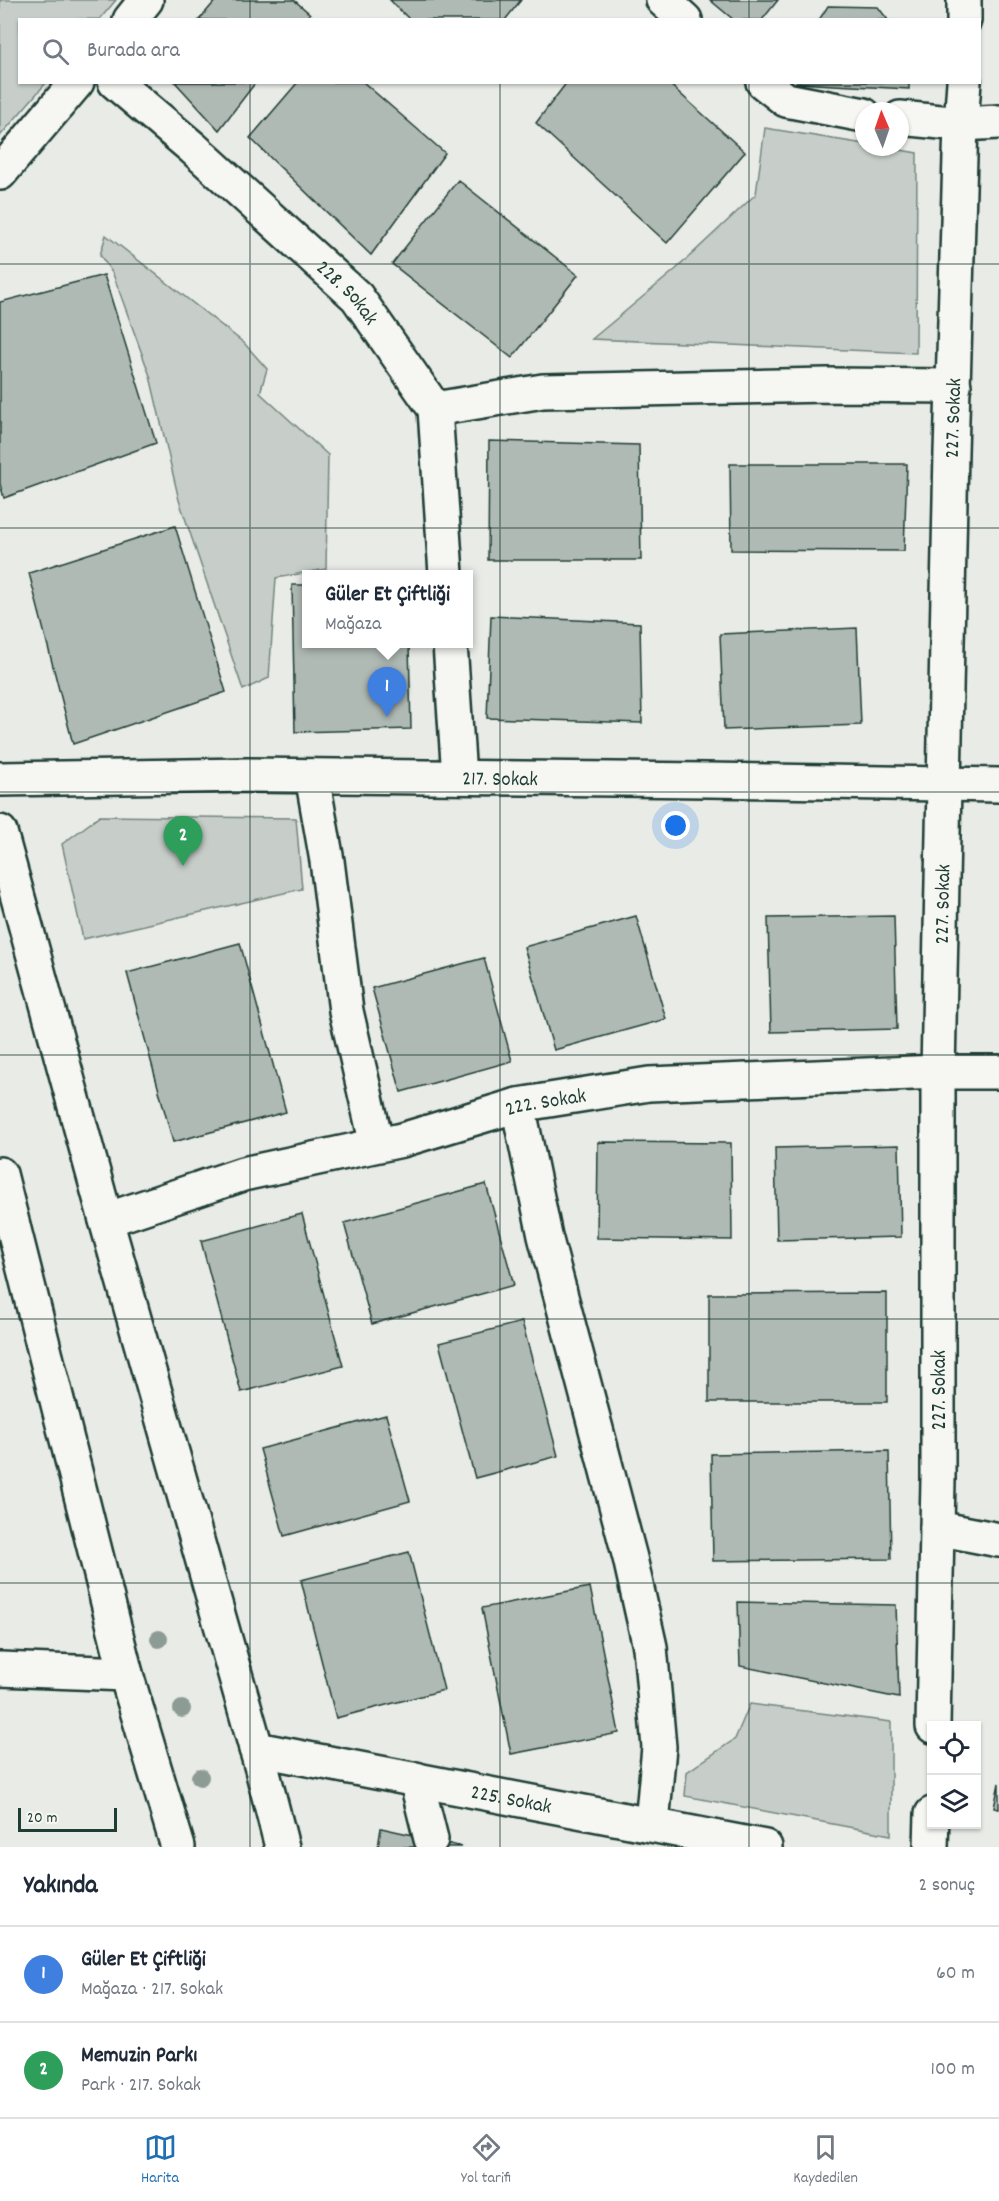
<!DOCTYPE html>
<html lang="tr">
<meta charset="utf-8">
<style>
:root{--surface:#fff;--page:#f2f2f3;--text:#1f2937;--muted:#747a83;--line:#e0e1e3;--accent:#1f6fb2}
body{margin:0;font-family:Dekko,sans-serif;background:var(--page);color:var(--text)}
.controls{position:absolute;right:18px;bottom:18px;display:grid;overflow:hidden;border-radius:0px;box-shadow:0 2px 4px #0004}
.controls button{width:54px;height:54px;display:grid;place-items:center;padding:0;border:0;border-bottom:2px solid var(--line);background:var(--surface);color:var(--text);font:30px sans-serif}
.compass{position:absolute;left:855px;top:102px;width:54px;height:54px;border-radius:50%;background:var(--surface);box-shadow:0 2px 4px #0004;rotate:358deg}
.scale{position:absolute;left:18px;bottom:15px;width:99px;box-sizing:border-box;padding-left:6px;border:3px solid #1f3d34;border-top:0;font-size:16px;line-height:21px;white-space:nowrap;color:#1f3d34;-webkit-text-stroke:4px #f6f6f2;paint-order:stroke}
.you{position:absolute;left:676px;top:826px;width:21px;height:21px;margin:-15px;border:4px solid #fff;border-radius:50%;background:#1a73e8;box-shadow:0 0 0 9px #1a73e833}
.badge{display:grid;place-items:center;width:39px;height:39px;border-radius:50%;background:var(--accent);color:#fff;font-size:20px;font-weight:700}
.pin{position:absolute;translate:-50% -50px;filter:drop-shadow(0 2px 3px #0008)}
.pin::after{content:'';position:absolute;top:32px;width:21px;height:18px;background:inherit;clip-path:polygon(0 0,100% 0,50% 100%)}
.popup{position:absolute;left:302px;top:570px;width:171px;height:78px;box-sizing:border-box;display:grid;place-content:center;border-radius:0px;background:var(--surface);filter:drop-shadow(0 2px 4px #0005);font-size:20px;white-space:nowrap;color:var(--muted)}
.popup b{font-size:22px;color:var(--text)}
.popup::after{content:'';position:absolute;left:50%;top:100%;margin-left:-12px;border:12px solid transparent;border-top-color:var(--surface)}
.list{margin:0;padding:0;list-style:none}
h2{display:flex;justify-content:space-between;align-items:center;height:78px;margin:0;padding:0 24px;font-size:26px}
h2 small{font-size:20px;font-weight:400;color:var(--muted)}
.list li{display:grid;grid-template-columns:39px 1fr auto;gap:18px;align-items:center;box-sizing:border-box;height:96px;padding:0 24px;border-top:2px solid var(--line)}
.list b{display:block;font-size:22px;white-space:nowrap}
.list p{margin:0;font-size:20px;white-space:nowrap;color:var(--muted)}
.list em{font-size:20px;font-style:normal;color:var(--muted)}
.icon{flex:none;width:33px;height:33px;fill:none;stroke:currentColor;stroke-width:2;stroke-linecap:round;stroke-linejoin:round}
.map{position:relative;flex:none;width:999px;height:1847px;overflow:hidden}
.search{position:absolute;background:var(--surface);box-shadow:0 2px 4px #0004;left:18px;right:18px;top:18px;height:66px;display:flex;align-items:center;gap:15px;box-sizing:border-box;padding:0 21px;border-radius:0px;color:var(--muted);font-size:22px}
.sheet{height:270px;background:var(--surface)}
nav{display:flex;justify-content:space-around;align-items:center;box-sizing:border-box;height:84px;border-top:2px solid var(--line);background:var(--surface);font-size:16px;color:var(--muted)}
nav a{display:grid;justify-items:center;gap:3px}
nav .on{color:var(--accent)}
.map>svg:first-child{display:block}
.green{fill:#c7cec9;stroke:#73867e;stroke-width:1.5}
.building{fill:#b0bab5;stroke:#1f3d34;stroke-width:1.5}
.lines{fill:none;stroke-linecap:round;stroke-linejoin:round}
.minor-casing{stroke:#1f3d34;stroke-width:38}
.highway-casing{stroke:#1f3d34;stroke-width:38}
.minor{stroke:#f6f6f2;stroke-width:33}
.highway{stroke:#f6f6f2;stroke-width:33}
.tree{fill:#8d9b95}
.grid{fill:none;stroke:#1f3d34;stroke-width:1.5;stroke-opacity:0.55}
.labels{text-anchor:middle;stroke-width:4.5;stroke-linejoin:round;paint-order:stroke}
.street-label{font-size:21px;fill:#1f3d34;stroke:#f6f6f2}
</style>
<div class="map">
<svg width="999" height="1847" viewBox="0 0 999 1847">
<rect width="100%" height="100%" fill="#e9ebe7"/>
<filter id="ink" filterUnits="userSpaceOnUse"><feTurbulence type="fractalNoise" baseFrequency=".0167" numOctaves="2"/><feDisplacementMap in="SourceGraphic" scale="12" xChannelSelector="R" yChannelSelector="G"/><feConvolveMatrix kernelMatrix="1 2 1 2 8 2 1 2 1" color-interpolation-filters="sRGB"/></filter>
<g filter="url(#ink)">
<!-- green -->
<path class="green" d="M0 0H116L100 19 20 20V82L46 83 0 136Z
M765 128 864 144V147H883L917 153 916 353 592 339 675 270 756 194Z
M106 235 244 343 267 369 260 393 328 455 326 569 276 578 269 678 243 690 179 500 150 376 113 274 100 255Z
M100 816 296 818 302 889 83 939 62 844Z
M750 1704 891 1722V1835L685 1796 687 1772 735 1739Z"/>
<!-- building -->
<path class="building" d="M216 0H294L310 14 306 20H199Z
M390 0H521L505 20H410Z
M710 0H778L762 20H734Z
M828 6 878 7 888 20H819Z
M175 82H256L219 130Z
M298 82H363L445 153 371 255 250 138Z
M567 82H667L745 152 667 243 536 123Z
M796 82H909V89L796 83Z
M458 180 578 275 512 358 392 264Z
M104 275 156 443 4 498 0 484V302Z
M489 441 639 445 641 560H488Z
M730 464H907L904 551 731 550Z
M175 526 226 692 73 744 29 573Z
M292 585H306V644H409L411 729 295 732Z
M491 616 640 623 642 723 487 718Z
M857 628 861 725 724 730 720 634Z
M636 916 666 1019 554 1050 524 947Z
M894 916 897 1029 771 1032 768 918Z
M240 943 286 1112 173 1142 127 973Z
M484 958 512 1061 401 1092 372 988Z
M598 1142 731 1143 732 1240 597 1238Z
M899 1145 901 1237 777 1240 775 1148Z
M486 1184 514 1285 372 1324 344 1223Z
M302 1214 343 1366 241 1392 201 1241Z
M887 1293V1402H709V1294Z
M522 1322 558 1456 475 1478 439 1343Z
M386 1415 410 1501 284 1536 260 1449Z
M889 1451 891 1559 713 1561 711 1454Z
M409 1552 444 1690 336 1718 301 1580Z
M590 1587 619 1733 511 1754 482 1608Z
M738 1602 896 1605 899 1698 740 1666Z
M999 1783V1809L994 1808Z
M381 1828 431 1839 462 1847H378Z"/>
<g class="lines">
<!-- minor casing -->
<g class="minor-casing">
<g id="minor">
<path d="M663 0 685 20"/>
<path d="M964 0V20"/>
<path d="M130 20 146 0"/>
<path id="s1" d="M115 82 193 148 357 297 435 409 446 574"/>
<path d="M763 82 786 100 864 115"/>
<path d="M900 118 961 124 999 122"/>
<path d="M0 173 77 82"/>
<path d="M435 409 543 391 827 385 954 386"/>
<path d="M450 644 459 777"/>
<path d="M312 776 327 861 346 1011 377 1145"/>
<path id="s2" d="M0 779 248 775 707 780 999 785"/>
<path d="M518 1105 545 1236 630 1558 650 1647 659 1747 652 1824"/>
<path id="s3" d="M106 1220 243 1174 402 1140 518 1105 649 1084 938 1072H999"/>
<path d="M937 1528 999 1540"/>
<path d="M0 1669 126 1674"/>
<path id="s4" d="M933 1726 938 1479V1072L951 452 961 124 964 82"/>
<path id="s5" d="M256 1749 765 1847"/>
<path d="M416 1779 431 1839"/>
<path d="M931 1847 932 1814"/>
</g>
</g>
<!-- highway casing -->
<g class="highway-casing">
<path id="highway" d="M0 832 106 1220 262 1769 282 1847
M0 1174 126 1674 178 1847"/>
</g>
<!-- minor -->
<use href="#minor" class="minor"/>
<!-- highway -->
<use href="#highway" class="highway"/>
</g>
<!-- trees -->
<g class="tree">
<circle cx="159" cy="1639" r="9"/>
<circle cx="182" cy="1709" r="9"/>
<circle cx="200" cy="1777" r="9"/>
</g>
</g>
<!-- grid -->
<path class="grid" d="M250 0V20M500 0V20M749 0V20M250 82V1847M500 82V1847M749 82V1847M0 264H999M0 528H999M0 792H999M0 1055H999M0 1319H999M0 1583H999"/>
<g class="labels">
<!-- street labels -->
<g class="street-label">
<text dy="7" stroke="none"><textPath href="#s1" startOffset="314">228. Sokak</textPath></text>
<text dy="7" stroke="none"><textPath href="#s4" startOffset="1308">227. Sokak</textPath></text>
<text dy="7" stroke="none"><textPath href="#s2" startOffset="500">217. Sokak</textPath></text>
<text dy="7" stroke="none"><textPath href="#s4" startOffset="822">227. Sokak</textPath></text>
<text dy="7" stroke="none"><textPath href="#s3" startOffset="456">222. Sokak</textPath></text>
<text transform="translate(938 1390) rotate(-90)" y="7">227. Sokak</text>
<text dy="7" stroke="none"><textPath href="#s5" startOffset="260">225. Sokak</textPath></text>
</g>
</g>
</svg>
<div class="controls">
<button><svg class="icon" aria-label="locate" viewBox="0 0 24 24"><circle cx="12" cy="12" r="6"/><path d="M12 2v4M12 18v4M2 12h4M18 12h4"/></svg></button>
<button><svg class="icon" aria-label="layers" viewBox="0 0 24 24"><path d="M12 4l9 5-9 5-9-5zM3 14l9 5 9-5"/></svg></button>
</div>
<svg class="compass" viewBox="-18 -18 36 36"><path d="M0-13l5 13h-10z" fill="#e53935"/><path d="M0 13l5-13h-10z" fill="#747a83"/></svg>
<div class="scale">20 m</div>
<div class="you"></div>
<div class="pin badge" style="left:387px;top:717px;background:#3f7fe0">1</div>
<div class="popup"><b>Güler Et Çiftliği</b>Mağaza</div>
<div class="pin badge" style="left:183px;top:866px;background:#2e9e5b">2</div>
<div class="search"><svg class="icon" aria-label="search" viewBox="0 0 24 24"><circle cx="10" cy="10" r="6"/><path d="M15 15l6 6"/></svg>Burada ara</div>
</div>
<section class="sheet">
<h2>Yakında<small>2 sonuç</small></h2>
<ul class="list">
<li><span class="badge" style="background:#3f7fe0">1</span><div><b>Güler Et Çiftliği</b><p>Mağaza · 217. Sokak</p></div><em>60 m</em></li>
<li><span class="badge" style="background:#2e9e5b">2</span><div><b>Memuzin Parkı</b><p>Park · 217. Sokak</p></div><em>100 m</em></li>
</ul>
</section>
<nav>
<a class="on"><svg class="icon" aria-label="map" viewBox="0 0 24 24"><path d="M3 6l6-2 6 2 6-2v14l-6 2-6-2-6 2zM9 4v14M15 6v14"/></svg>Harita</a>
<a><svg class="icon" aria-label="directions" viewBox="0 0 24 24"><path d="M12 3l9 9-9 9-9-9zM9 14v-3h6M13 9l2 2-2 2"/></svg>Yol tarifi</a>
<a><svg class="icon" aria-label="saved" viewBox="0 0 24 24"><path d="M7 4h10v16l-5-4-5 4z"/></svg>Kaydedilen</a>
</nav>
